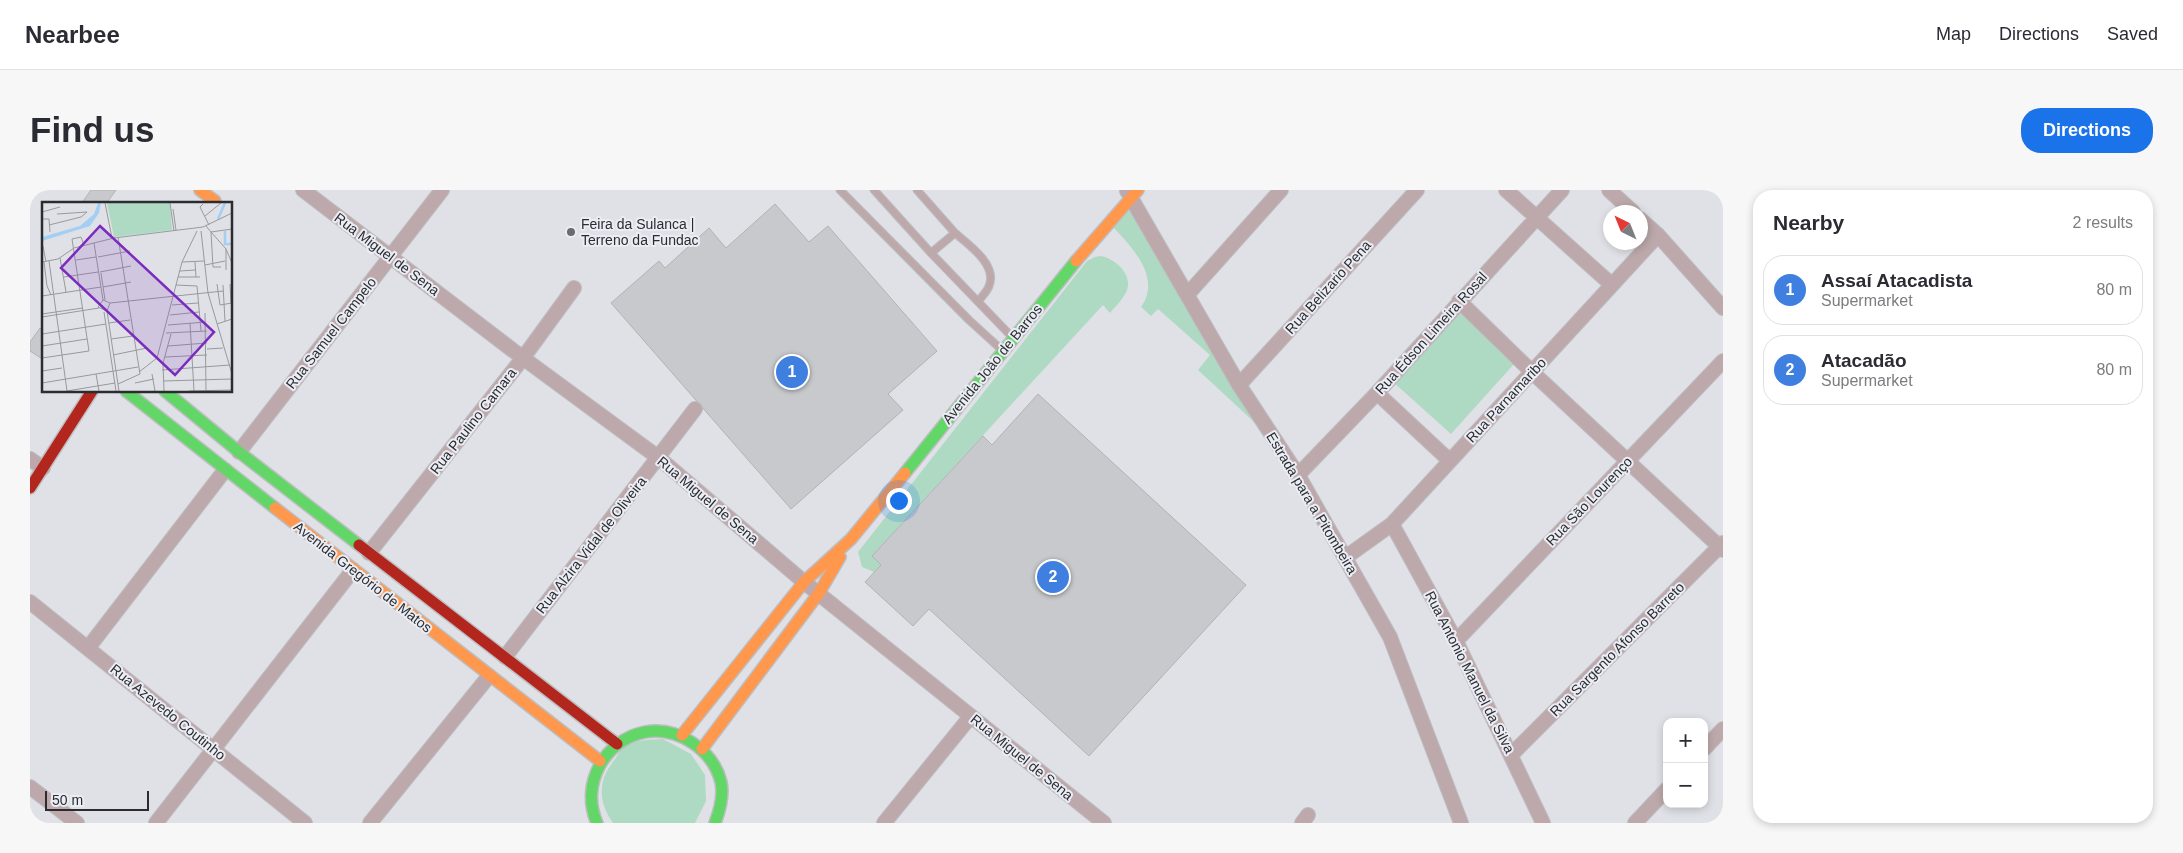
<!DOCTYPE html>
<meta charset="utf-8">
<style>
:root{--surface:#fff;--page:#f7f7f7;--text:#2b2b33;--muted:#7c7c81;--line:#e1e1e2;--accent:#1a73e8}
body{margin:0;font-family:Arial,sans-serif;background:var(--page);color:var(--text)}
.controls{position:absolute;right:15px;bottom:15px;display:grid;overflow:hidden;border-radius:10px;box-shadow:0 2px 8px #0003}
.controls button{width:45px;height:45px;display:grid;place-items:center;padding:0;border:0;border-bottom:1px solid var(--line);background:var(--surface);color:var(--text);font:25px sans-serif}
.compass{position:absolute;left:1573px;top:15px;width:45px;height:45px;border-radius:50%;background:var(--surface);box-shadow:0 2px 8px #0003;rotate:317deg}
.scale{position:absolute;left:15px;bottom:12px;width:104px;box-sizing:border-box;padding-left:5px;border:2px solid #2b2c2f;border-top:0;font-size:14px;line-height:18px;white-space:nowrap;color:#2b2c2f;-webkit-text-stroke:4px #ebedf5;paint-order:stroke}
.you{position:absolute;left:868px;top:310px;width:18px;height:18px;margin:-12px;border:4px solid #fff;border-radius:50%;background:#1a73e8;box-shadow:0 0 0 8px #1a73e833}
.badge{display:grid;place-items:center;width:32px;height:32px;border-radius:50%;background:var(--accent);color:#fff;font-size:16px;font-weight:700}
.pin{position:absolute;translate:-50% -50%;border:2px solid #fff;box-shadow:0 1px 5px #0006}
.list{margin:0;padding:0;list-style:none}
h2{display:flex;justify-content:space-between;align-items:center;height:65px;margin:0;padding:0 20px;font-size:21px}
h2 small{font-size:16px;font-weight:400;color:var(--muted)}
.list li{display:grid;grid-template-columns:32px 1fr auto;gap:15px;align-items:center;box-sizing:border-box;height:70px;margin:0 10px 10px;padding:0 10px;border:1px solid var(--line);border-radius:20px}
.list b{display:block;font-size:19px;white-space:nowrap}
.list p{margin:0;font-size:16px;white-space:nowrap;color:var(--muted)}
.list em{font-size:16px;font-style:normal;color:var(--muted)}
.map{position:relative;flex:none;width:1693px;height:633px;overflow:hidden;border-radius:20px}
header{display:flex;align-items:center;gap:30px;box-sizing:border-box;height:70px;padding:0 25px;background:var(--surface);border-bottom:1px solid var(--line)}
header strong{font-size:24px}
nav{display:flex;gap:28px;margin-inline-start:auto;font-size:18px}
.intro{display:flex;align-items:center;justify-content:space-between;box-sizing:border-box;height:120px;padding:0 30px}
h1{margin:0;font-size:35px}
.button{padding:12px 22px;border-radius:20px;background:var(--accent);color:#fff;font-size:18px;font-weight:700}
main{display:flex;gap:30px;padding:0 30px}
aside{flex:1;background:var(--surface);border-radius:20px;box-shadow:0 2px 8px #0003}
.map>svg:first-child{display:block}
.green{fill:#aedac3}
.building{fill:#c8c9cd;stroke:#b1b2b6}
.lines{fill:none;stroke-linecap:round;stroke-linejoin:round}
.lane-casing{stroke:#bdbec1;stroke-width:9}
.street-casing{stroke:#bdbec1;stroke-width:16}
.fast-casing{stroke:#bdbec1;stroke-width:14}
.slow-casing{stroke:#bdbec1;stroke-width:14}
.jam-casing{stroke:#bdbec1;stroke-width:14}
.lane{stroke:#bda9ac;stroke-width:7}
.street{stroke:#bda9ac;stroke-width:14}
.fast{stroke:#63d668;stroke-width:11}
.slow{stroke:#ff974d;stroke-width:11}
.jam{stroke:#b3261e;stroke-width:11}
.poi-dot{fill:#6a6b6f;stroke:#ebedf5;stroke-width:2}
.labels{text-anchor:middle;stroke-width:4;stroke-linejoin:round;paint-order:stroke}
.poi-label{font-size:14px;fill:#2b2c2f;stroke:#ebedf5;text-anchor:start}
.street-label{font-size:14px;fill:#2b2c2f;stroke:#ebedf5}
.inset-river{fill:none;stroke:#a4cff4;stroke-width:2.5}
.inset-road{fill:none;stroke:#98999d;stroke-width:1}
.view{fill:#7b2cbf;fill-opacity:0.15;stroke:#7b2cbf;stroke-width:2.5}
.inset-edge{fill:none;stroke:#2b2c2f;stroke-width:2.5}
</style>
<header>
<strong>Nearbee</strong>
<nav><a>Map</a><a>Directions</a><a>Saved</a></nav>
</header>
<div class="intro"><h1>Find us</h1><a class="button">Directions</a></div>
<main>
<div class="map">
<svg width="1693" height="633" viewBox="0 0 1693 633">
<rect width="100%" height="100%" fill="#e0e1e6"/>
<!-- green -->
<path class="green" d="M1097 21 1103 22 1227 228 1223 231 1168 180 1180 165 1128 119 1121 126 1111 117C1132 88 1102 57 1083 37Z
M1071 66C1084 68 1103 84 1097 100 1094 108 1086 116 1080 123L1073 115 842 366 851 375 844 382 832 377 828 362 1057 71 1065 67Z
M1428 121 1484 174 1421 244 1362 191Z
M633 549 661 564 675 585 676 611 665 633H583C567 610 568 590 585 569 588 565 591 559 595 556 606 549 621 550 633 549Z"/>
<!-- building -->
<path class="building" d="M61 0H86L76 14H51Z
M745 14 779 52 798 36 907 161 858 204 873 220 761 319 581 113 629 71 635 78 679 38 696 58Z
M10 138 14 142V170L0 161V152Z
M1008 204 1216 395 1059 566 899 419 883 436 835 392 851 375 842 366 953 246 962 255Z"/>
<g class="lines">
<!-- lane casing -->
<g class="lane-casing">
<path id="lane" d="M810 0 939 130 973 161
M844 0 901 63
M887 0 925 43
M948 112C951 107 957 102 959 96 968 75 938 54 925 43L901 63 983 148"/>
</g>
<!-- street casing -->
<g class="street-casing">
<path id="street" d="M273 0 493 168 629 268 774 392 1074 633
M1476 0 1582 95
M1579 0 1603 22
M1097 1 1209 195 1268 285 1360 447 1431 633
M1610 29 1628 45 1693 118
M1157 105 1251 0
M1429 111 1502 182 1693 360
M1209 195 1387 0
M1347 203 1420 271
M209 262 412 0
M0 269 13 278
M1268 285 1347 203 1532 0
M1362 334 1426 451 1513 633
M339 363 493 168 544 98
M1316 367 1362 334 1628 45
M0 412 275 633
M1426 451 1693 171
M58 458 195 280
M475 467 665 219
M1674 559 1693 539
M1482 564 1693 353
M0 597 47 633
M126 633 323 380
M340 633 459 486
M854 633 941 526
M1272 633 1278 625
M1605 633 1637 599"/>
</g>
<!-- fast casing -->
<g class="fast-casing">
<path id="fast" d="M96 201 245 318
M135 201 209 262 329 355
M875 283 1046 71
M567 633C550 595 574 550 615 542 648 536 683 560 691 592 694 606 690 620 685 633"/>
</g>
<!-- slow casing -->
<g class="slow-casing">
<path id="slow" d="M170 0 185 11
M1046 71 1108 0
M245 318 570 571
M652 545 774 392 821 349 875 283
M672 559 789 403 810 367"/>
</g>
<!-- jam casing -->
<g class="jam-casing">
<path id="jam" d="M0 298 62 201
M329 355 587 554"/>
</g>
<!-- lane -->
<use href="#lane" class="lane"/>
<!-- street -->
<use href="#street" class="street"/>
<!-- fast -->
<use href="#fast" class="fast"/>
<!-- slow -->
<use href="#slow" class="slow"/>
<!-- jam -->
<use href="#jam" class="jam"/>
</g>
<!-- markers -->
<circle class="poi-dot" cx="541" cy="42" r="5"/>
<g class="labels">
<!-- poi labels -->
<g class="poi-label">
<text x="551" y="39">Feira da Sulanca |<tspan x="551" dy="16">Terreno da Fundac</tspan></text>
</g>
<!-- street labels -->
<g class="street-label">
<text transform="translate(357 64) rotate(37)" y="5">Rua Miguel de Sena</text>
<text transform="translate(1298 97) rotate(-48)" y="5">Rua Belizario Pena</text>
<text transform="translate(301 143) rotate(-52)" y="5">Rua Samuel Campelo</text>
<text transform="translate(1401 143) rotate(-48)" y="5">Rua Édson Limeira Rosal</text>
<text transform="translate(962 174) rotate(-51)" y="5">Avenida João de Barros</text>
<text transform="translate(1476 210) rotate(-47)" y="5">Rua Parnamaribo</text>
<text transform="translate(443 231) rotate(-52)" y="5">Rua Paulino Camara</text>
<text transform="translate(678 310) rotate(40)" y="5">Rua Miguel de Sena</text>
<text transform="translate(1559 311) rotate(-46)" y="5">Rua São Lourenço</text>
<text transform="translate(1282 313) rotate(59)" y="5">Estrada para a Pitombeira</text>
<text transform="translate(561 355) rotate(-52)" y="5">Rua Alzira Vidal de Oliveira</text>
<text transform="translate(333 387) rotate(38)" y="5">Avenida Gregório de Matos</text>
<text transform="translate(1587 459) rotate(-45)" y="5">Rua Sargento Afonso Barreto</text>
<text transform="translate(1440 482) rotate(63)" y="5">Rua Antonio Manuel da Silva</text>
<text transform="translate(138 522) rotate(39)" y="5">Rua Azevedo Coutinho</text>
<text transform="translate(992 567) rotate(39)" y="5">Rua Miguel de Sena</text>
</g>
</g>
<!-- overview -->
<g transform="translate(12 12)">
<rect width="190" height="190" fill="#e0e1e6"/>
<path d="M65 1H128L130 28 72 35Z" fill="#aedac3"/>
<path d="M56 1H59L57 11 48 24 0 39V35L38 24 52 12Z" fill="#a4cff4"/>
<path class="inset-river" d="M176 17 183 1M183 29V42H190"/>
<path class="inset-road" d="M63 1 70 36M128 1 132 29M161 2 158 5 167 23M131 7 134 28M0 10 18 5M15 12 45 10M163 14 179 1M0 17H7L8 30M7 23 39 15 45 10M164 24 169 30 171 65H179M159 29 166 91 190 172M169 30 184 47 190 61M169 30 190 27M76 35 98 172 76 182M52 41 61 98 56 105 65 109 68 101 61 98M1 44 4 60M184 47V68M56 55 88 49M18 56 24 90M34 58 54 55M7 59 25 189M0 60 16 57 32 46 72 36 161 25 190 11M2 60 5 84 9 93M140 60 162 59M153 60 154 75M163 63 183 59M138 69 153 68M58 70 89 64M59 71 63 98M22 75 56 70M136 75H158M175 82 178 103 190 101M188 82 189 101M134 83 155 84 159 129M181 83 183 119M61 85 89 80M0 94 59 85M68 101 181 89M130 103 156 101M65 109 77 189M62 110 74 189M163 111 164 189M0 112 41 106M128 113 157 110M0 115 57 106M67 121 88 118M148 121 152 189M175 122 190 117M126 123 164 120M124 131 165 129M0 132 64 122M69 137 91 134M0 144 45 137M126 144 165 141M165 147 181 146M71 153 105 146M123 155 165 153M0 156 47 149 30 37 39 35 42 43M120 168 188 163M0 169 20 166M97 170 115 156 140 60 155 29M54 172 57 189M110 172 113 189M121 179 190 177M0 181 96 165M93 181 112 177M25 189 73 181M122 189 121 161 129 132M147 189 190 188"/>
<path class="view" d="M58 24 172 130 133 173 19 66Z"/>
<rect width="190" height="190" class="inset-edge"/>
</g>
</svg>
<div class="controls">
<button>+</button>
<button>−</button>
</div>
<svg class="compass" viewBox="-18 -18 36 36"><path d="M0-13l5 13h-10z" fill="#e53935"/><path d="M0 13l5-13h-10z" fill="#7c7c81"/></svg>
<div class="scale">50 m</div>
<div class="you"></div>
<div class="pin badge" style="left:762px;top:182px;background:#3f7fe0">1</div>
<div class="pin badge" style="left:1023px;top:387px;background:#3f7fe0">2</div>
</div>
<aside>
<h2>Nearby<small>2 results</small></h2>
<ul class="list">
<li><span class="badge" style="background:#3f7fe0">1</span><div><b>Assaí Atacadista</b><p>Supermarket</p></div><em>80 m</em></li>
<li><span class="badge" style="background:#3f7fe0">2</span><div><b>Atacadão</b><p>Supermarket</p></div><em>80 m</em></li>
</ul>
</aside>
</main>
